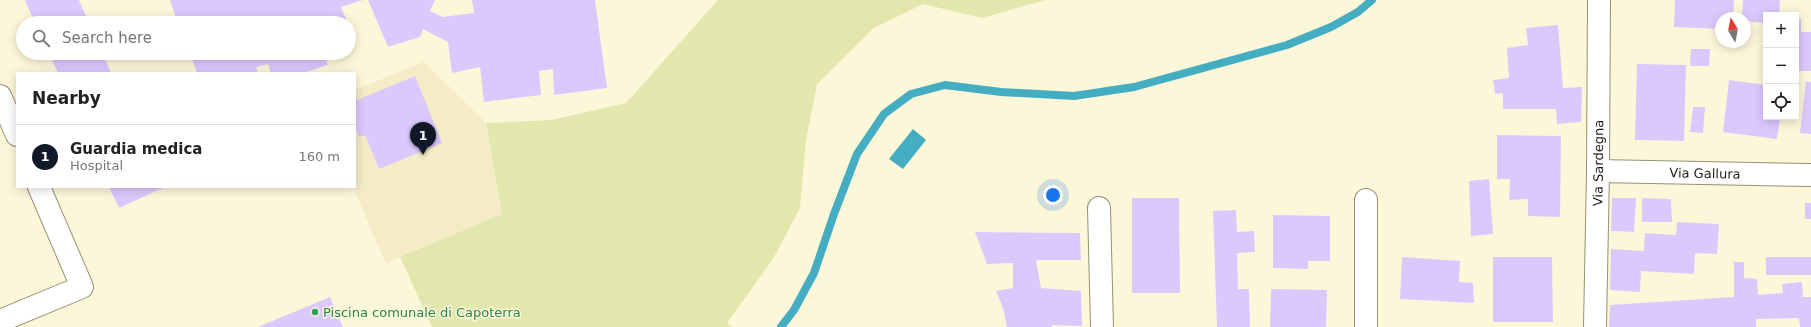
<!DOCTYPE html>
<meta charset="utf-8">
<style>
:root{--surface:#fff;--page:#f6f6f6;--text:#222;--muted:#767676;--line:#e0e0e0;--accent:#111827}
body{margin:0;font-family:"DejaVu Sans",sans-serif;background:var(--page);color:var(--text)}
.controls{position:absolute;right:12px;top:12px;display:grid;overflow:hidden;border-radius:0px;box-shadow:0 2px 10px #0003}
.controls button{width:36px;height:36px;display:grid;place-items:center;padding:0;border:0;border-bottom:1px solid var(--line);background:var(--surface);color:var(--text);font:20px sans-serif}
.compass{position:absolute;left:1715px;top:12px;width:36px;height:36px;border-radius:50%;background:var(--surface);box-shadow:0 2px 10px #0003;rotate:350deg}
.you{position:absolute;left:1053px;top:195px;width:14px;height:14px;margin:-10px;border:3px solid #fff;border-radius:50%;background:#1a73e8;box-shadow:0 0 0 6px #1a73e833}
.badge{display:grid;place-items:center;width:26px;height:26px;border-radius:50%;background:var(--accent);color:#fff;font-size:13px;font-weight:700}
.pin{position:absolute;translate:-50% -33px;filter:drop-shadow(0 1px 2px #0008)}
.pin::after{content:'';position:absolute;top:21px;width:14px;height:12px;background:inherit;clip-path:polygon(0 0,100% 0,50% 100%)}
.list{margin:0;padding:0;list-style:none}
h2{display:flex;justify-content:space-between;align-items:center;height:52px;margin:0;padding:0 16px;font-size:17px}
h2 small{font-size:13px;font-weight:400;color:var(--muted)}
.list li{display:grid;grid-template-columns:26px 1fr auto;gap:12px;align-items:center;box-sizing:border-box;height:64px;padding:0 16px;border-top:1px solid var(--line)}
.list b{display:block;font-size:15px;white-space:nowrap}
.list p{margin:0;font-size:13px;white-space:nowrap;color:var(--muted)}
.list em{font-size:13px;font-style:normal;color:var(--muted)}
.icon{flex:none;width:22px;height:22px;fill:none;stroke:currentColor;stroke-width:2;stroke-linecap:round;stroke-linejoin:round}
.map{position:relative;flex:none;width:1811px;height:327px;overflow:hidden}
.search{position:absolute;background:var(--surface);box-shadow:0 2px 10px #0003;left:16px;top:16px;width:340px;height:44px;display:flex;align-items:center;gap:10px;box-sizing:border-box;padding:0 14px;border-radius:22px;color:var(--muted);font-size:15px}
.panel{position:absolute;background:var(--surface);box-shadow:0 2px 10px #0003;left:16px;top:72px;width:340px;height:116px;border-radius:0px}
.map>svg:first-child{display:block}
.built{fill:#f4ecc7}
.green{fill:#e2e8ad}
.water{fill:#44adc2}
.lines{fill:none;stroke-linecap:round;stroke-linejoin:round}
.stream{stroke:#44adc2;stroke-width:8}
.building{fill:#dbc9fe}
.street-casing{stroke:#969075;stroke-width:24}
.street{stroke:#fff;stroke-width:22}
.leisure-dot{fill:#2e9e5b;stroke:#fdf7da;stroke-width:1.5}
.labels{text-anchor:middle;stroke-width:3;stroke-linejoin:round;paint-order:stroke}
.street-label{font-size:13px;fill:#1e1c12;stroke:#fdf7da}
.leisure-label{font-size:13px;fill:#27864d;stroke:#fdf7da;text-anchor:start}
</style>
<div class="map">
<svg width="1811" height="327" viewBox="0 0 1811 327">
<rect width="100%" height="100%" fill="#fdf7da"/>
<!-- built -->
<path class="built" d="M424 62 486 123 502 214 400 257 386 264 353 187H355V90Z"/>
<!-- green -->
<path class="green" d="M718 0H1045L982 18 923 4 874 28 817 84 806 140 800 208 773 259 727 323 732 327H432L400 257 502 214 486 123 551 120 626 103Z"/>
<!-- water -->
<path class="water" d="M913 129 926 140 903 169 889 159Z"/>
<g class="lines">
<!-- stream -->
<path class="stream" d="M781 327 794 310 814 273 834 214 857 154 884 114 911 94 945 85 1001 92 1074 96 1134 87 1287 45 1331 27 1358 12 1372 0"/>
</g>
<!-- building -->
<path class="building" d="M25 0H79L89 23H35Z
M170 0H363L341 7 348 23H178Z
M368 0H435L430 11 443 17 474 13 472 0H595L607 88 554 95 553 69 539 71 541 95 484 102 480 67 452 73 448 42 423 29 420 37 388 47Z
M1675 0H1734L1733 18H1721V29L1674 27Z
M1743 0H1780L1779 15H1766V23L1745 21V18H1742Z
M1796 19H1801V32H1811V71H1796Z
M1558 25 1563 88 1582 87 1581 122 1557 124 1556 109H1503V93L1495 94 1493 80 1509 78 1507 48 1528 45 1526 28Z
M1691 49H1710L1709 66H1690Z
M49 53H102L111 73H58Z
M190 53H324L328 65 303 73H271L268 64 256 67 258 73H197Z
M1637 64 1686 65 1684 141 1635 140Z
M415 76 442 143 379 169 365 135 359 137 355 127V101Z
M1729 80 1766 85V117H1780L1777 139 1723 132Z
M1806 81 1811 82V134L1800 133Z
M1693 107H1705L1703 133 1690 132Z
M1497 135 1561 136 1560 217 1528 216V199L1509 200 1510 179H1497Z
M1489 179 1493 234 1471 236 1469 181Z
M109 187H165L119 208Z
M1132 198H1179L1180 293H1132Z
M1612 198H1636L1634 232 1611 231Z
M1642 198 1671 199 1672 222H1642Z
M1805 203H1811V219H1805Z
M1236 210 1237 232 1254 231 1255 252 1237 253 1238 289H1249L1250 327H1217L1213 211Z
M1273 215 1330 216V261H1308V269L1273 268Z
M1677 222 1719 224 1717 254 1695 253 1694 274 1641 271 1640 292 1610 290 1611 249 1644 251 1645 233 1676 235Z
M975 232 1080 233 1081 260H1036L1041 288 1081 291 1082 326 1052 325V327H1007L1003 308 996 291 1013 288V263L987 264Z
M1402 257 1460 261 1459 282 1473 283 1474 303 1400 299Z
M1493 257H1552L1553 322H1493Z
M1766 257H1811V275H1766Z
M1734 262H1744V278L1757 279 1758 295 1783 293 1782 284 1802 282 1803 297H1811V327H1800L1799 318 1756 319V327H1609L1610 305 1734 297Z
M1271 289 1327 290 1326 327H1270Z
M330 297 343 327H258Z"/>
<g class="lines">
<!-- street casing -->
<g class="street-casing">
<g id="street">
<path d="M0 96 17 135"/>
<path id="s1" d="M1598 171 1811 175"/>
<path d="M1099 208 1102 327"/>
<path d="M0 321 82 287 39 187"/>
<path d="M1366 327V200"/>
<path id="s2" d="M1595 327 1598 171 1599 0"/>
</g>
</g>
<!-- street -->
<use href="#street" class="street"/>
</g>
<!-- markers -->
<circle class="leisure-dot" cx="315" cy="312" r="4"/>
<g class="labels">
<!-- street labels -->
<g class="street-label">
<text dy="5" stroke="none"><textPath href="#s2" startOffset="164">Via Sardegna</textPath></text>
<text dy="5" stroke="none"><textPath href="#s1" startOffset="107">Via Gallura</textPath></text>
</g>
<!-- leisure labels -->
<g class="leisure-label">
<text x="323" y="317">Piscina comunale di Capoterra</text>
</g>
</g>
</svg>
<div class="controls">
<button>+</button>
<button>−</button>
<button><svg class="icon" aria-label="locate" viewBox="0 0 24 24"><circle cx="12" cy="12" r="6"/><path d="M12 2v4M12 18v4M2 12h4M18 12h4"/></svg></button>
</div>
<svg class="compass" viewBox="-18 -18 36 36"><path d="M0-13l5 13h-10z" fill="#e53935"/><path d="M0 13l5-13h-10z" fill="#767676"/></svg>
<div class="you"></div>
<div class="pin badge" style="left:423px;top:155px">1</div>
<div class="search"><svg class="icon" aria-label="search" viewBox="0 0 24 24"><circle cx="10" cy="10" r="6"/><path d="M15 15l6 6"/></svg>Search here</div>
<section class="panel">
<h2>Nearby<small></small></h2>
<ul class="list">
<li><span class="badge">1</span><div><b>Guardia medica</b><p>Hospital</p></div><em>160 m</em></li>
</ul>
</section>
</div>
